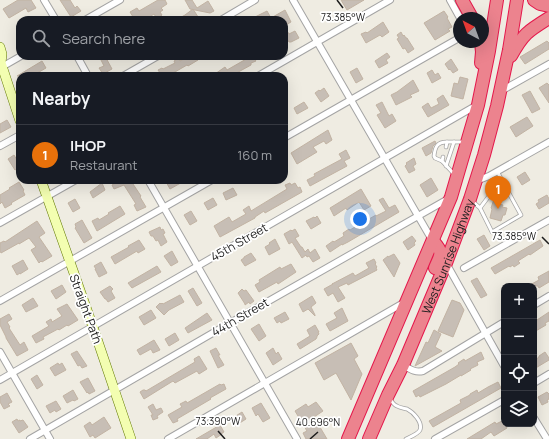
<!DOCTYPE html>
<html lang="en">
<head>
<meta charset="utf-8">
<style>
  body { margin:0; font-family:Manrope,sans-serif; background:#242831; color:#f1f3f6 }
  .controls { position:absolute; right:12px; bottom:12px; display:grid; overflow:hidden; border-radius:8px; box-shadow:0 4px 16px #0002 }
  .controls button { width:36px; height:36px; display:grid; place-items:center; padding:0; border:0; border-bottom:1px solid #363941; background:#171b24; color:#f1f3f6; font:20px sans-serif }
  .compass { position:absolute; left:453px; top:12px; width:36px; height:36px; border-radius:50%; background:#171b24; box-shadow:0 4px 16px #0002; rotate:319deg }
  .you { position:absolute; left:360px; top:219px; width:14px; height:14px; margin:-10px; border:3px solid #fff; border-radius:50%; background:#1a73e8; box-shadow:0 0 0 6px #1a73e833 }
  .badge { display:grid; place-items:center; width:26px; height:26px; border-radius:50%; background:#7c3aed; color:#fff; font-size:13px; font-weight:700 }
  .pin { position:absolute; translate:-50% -33px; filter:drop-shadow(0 1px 2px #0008) }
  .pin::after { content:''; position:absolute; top:21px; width:14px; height:12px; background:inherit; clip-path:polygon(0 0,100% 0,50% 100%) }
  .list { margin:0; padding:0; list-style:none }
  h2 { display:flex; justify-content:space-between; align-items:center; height:52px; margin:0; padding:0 16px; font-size:17px }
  h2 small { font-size:13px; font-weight:400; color:#9ea1a6 }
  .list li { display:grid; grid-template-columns:26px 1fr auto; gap:12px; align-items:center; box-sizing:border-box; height:60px; padding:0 16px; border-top:1px solid #363941 }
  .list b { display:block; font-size:15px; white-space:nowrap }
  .list p { margin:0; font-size:13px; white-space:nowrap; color:#9ea1a6 }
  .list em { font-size:13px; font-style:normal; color:#9ea1a6 }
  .icon { flex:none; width:22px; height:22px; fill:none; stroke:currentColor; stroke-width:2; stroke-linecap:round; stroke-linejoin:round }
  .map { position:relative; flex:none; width:549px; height:439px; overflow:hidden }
  .search { position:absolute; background:#171b24; box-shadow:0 4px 16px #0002; left:16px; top:16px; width:272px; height:44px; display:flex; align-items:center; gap:10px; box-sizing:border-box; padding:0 14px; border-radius:12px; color:#9ea1a6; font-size:15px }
  .panel { position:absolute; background:#171b24; box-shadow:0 4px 16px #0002; left:16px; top:72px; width:272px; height:112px; border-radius:12px }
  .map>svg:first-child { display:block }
</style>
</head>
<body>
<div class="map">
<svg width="549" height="439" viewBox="0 0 549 439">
  <rect width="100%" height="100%" fill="#efece2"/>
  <!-- building -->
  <g fill="#c7beb5" stroke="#c2b3a3">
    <polygon points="18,0 31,0 36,8 28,12 26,8 9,18 3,9"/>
    <polygon points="60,0 70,0 75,8 77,6 81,11 71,17"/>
    <polygon points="158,0 165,0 167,4 161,8 163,10 160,12 162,15 157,19 154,14 145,20 135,20 130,12 137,8 139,11"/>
    <polygon points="185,0 192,0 197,8 208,1 214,11 210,13 190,9"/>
    <polygon points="341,0 364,0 347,10"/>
    <polygon points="193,9 200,20 176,20 185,15"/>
    <polygon points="285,10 291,22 284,26 289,34 295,31 299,38 291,42 289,42 284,34 284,20 249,20 267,11 271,18"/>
    <polygon points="444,11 448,17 447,18 452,27 448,29 450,31 435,40 424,23"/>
    <polygon points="383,22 389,32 382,37 380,35 366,43 361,34 366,32 367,33"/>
    <polygon points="401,32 403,36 404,35 406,38 407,38 414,49 408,53 405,48 403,49 397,39 399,38 397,35"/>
    <polygon points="547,41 549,43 549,49 525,64 520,57"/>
    <polygon points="387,53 390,57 386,60 388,63 379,68 375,61"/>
    <polygon points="99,56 105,56 112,69 103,74 99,68 104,66"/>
    <polygon points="189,56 196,56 198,60 188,66 187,65 168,76 162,76 158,70 162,68 163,69 175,63 174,61 179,58 180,61"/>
    <polygon points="252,56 256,61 251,63 251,65 231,76 212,76 225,67 227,70 248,58"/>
    <polygon points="451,59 458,70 453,73 450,69 449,70 445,64"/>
    <polygon points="42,61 46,68 32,76 17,76"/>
    <polygon points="357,68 363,79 356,83 350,72"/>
    <polygon points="432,70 435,75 438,73 441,78 432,83 427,73"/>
    <polygon points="460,77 468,79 463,99 451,96 454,83 458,84"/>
    <polygon points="413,80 419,91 410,95 412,97 396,105 391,95 397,92"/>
    <polygon points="547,83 549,85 549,103 539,88"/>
    <polygon points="324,88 329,96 321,102 315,93 319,90 320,91"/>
    <polygon points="530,91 540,109 532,113 522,95"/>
    <polygon points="443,95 449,105 428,117 422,107 428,103 431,108 439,104 437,99"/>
    <polygon points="304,102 308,108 297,114 294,108"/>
    <polygon points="382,102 389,116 392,114 396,121 385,128 377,115 381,113 376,105"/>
    <polygon points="527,117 533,126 516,137 510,127"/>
    <polygon points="7,120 11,127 0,133 0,124"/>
    <polygon points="328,130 332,140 326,144 324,141 313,147 317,152 297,164 291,153"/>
    <polygon points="435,141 436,143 433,146 431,153 426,156 422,148"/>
    <polygon points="346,150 350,158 344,161 347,166 310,186 307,180 315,176 314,174 342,159 339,154"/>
    <polygon points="14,155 20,165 20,167 15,170 8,159"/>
    <polygon points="414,158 416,164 413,166 415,170 409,173 405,166 407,164 406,163"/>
    <polygon points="525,172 530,180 522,185 517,177"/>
    <polygon points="431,178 438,190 427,197 420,185"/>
    <polygon points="121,180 133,180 131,181 141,196 140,197 146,207 137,211 134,205 136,204 124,185 114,189 112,185"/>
    <polygon points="165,180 186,180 170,189"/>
    <polygon points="19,182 24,190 23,191 25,195 11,203 12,204 5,208 2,202 0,204 0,195 10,189 9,188"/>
    <polygon points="102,183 105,190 93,198 90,192"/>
    <polygon points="290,183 291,185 295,183 298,188 300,187 302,192 265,213 264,211 255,217 255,218 220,237 214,226 229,217 232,222 246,214 243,210 249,206 251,211 287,189 285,185"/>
    <polygon points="233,188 237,195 226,200 223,193"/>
    <polygon points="361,189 371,206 364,210 359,202 347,210 346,208 334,216 330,208"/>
    <polygon points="547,195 549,199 549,203 539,209 536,204 539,202 538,200"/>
    <polygon points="495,196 500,198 498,204 503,205 502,207 507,208 505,215 503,215 501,221 490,218 492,209 491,208"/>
    <polygon points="213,198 217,205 208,210 204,203"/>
    <polygon points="383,198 389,208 395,205 399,212 348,242 342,245 342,244 330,252 326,246 333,241 334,242 344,236 343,233 349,229 350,230 363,222 358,214 364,211 369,219 376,215 376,216 386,211 379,200"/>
    <polygon points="75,199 80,208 73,212 68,203"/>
    <polygon points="120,206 125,214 97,231 92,221 98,218 99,220 109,214 108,213"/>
    <polygon points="191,211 197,221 190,225 184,215"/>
    <polygon points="317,216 321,223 311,229 306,221 314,217 315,218"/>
    <polygon points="82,220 92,238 84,243 75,228 76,227 75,224"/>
    <polygon points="37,221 45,233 39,237 52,256 42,262 41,261 39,263 31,250 36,247 29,238 19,244 19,243 1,253 0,251 0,243 4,241 5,242"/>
    <polygon points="160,227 161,230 163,229 165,233 163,234 167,242 161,246 158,240 156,241 153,236 151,236 149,232"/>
    <polygon points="295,229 299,236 295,238 301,247 302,247 305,252 308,249 310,253 315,249 320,258 313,262 309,256 307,257 306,255 302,258 292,242 289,244 284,234 291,230 292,231"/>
    <polygon points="484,235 490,246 484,250 477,239"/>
    <polygon points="412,236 416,241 414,243 415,245 408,250 403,242"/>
    <polygon points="275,239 280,249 269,255 265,247 270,244 269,243"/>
    <polygon points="139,240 145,249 138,253 137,251 115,264 111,257 129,247 128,246"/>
    <polygon points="540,240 543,246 530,255 529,254 518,261 520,263 514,267 513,265 510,267 509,266 495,274 491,268"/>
    <polygon points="172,251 178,262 171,266 164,256"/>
    <polygon points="251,253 256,260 245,266 241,260 244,258 244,257"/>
    <polygon points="394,254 400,263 394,277 383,260 388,256 388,257"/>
    <polygon points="374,259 376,263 375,264 377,267 376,268 377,270 348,285 347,283 338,287 345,298 338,302 333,293 328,296 324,289 333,284 332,284 353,273 355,276 369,268 366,263"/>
    <polygon points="23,260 28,269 20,274 20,273 17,275 12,266"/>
    <polygon points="101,262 107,273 99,277 95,269 96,269 94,266"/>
    <polygon points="291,264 296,272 278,284 277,282 259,292 255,285 260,282 259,280 280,267 281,269"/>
    <polygon points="157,266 161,272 132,288 128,283"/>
    <polygon points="549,271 549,282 539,288 538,286 528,286 539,280 538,277"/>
    <polygon points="477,278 487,295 481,298 471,281"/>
    <polygon points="62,285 66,292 56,299 51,291"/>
    <polygon points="110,286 113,289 111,291 115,298 108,302 106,299 105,299 100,292"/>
    <polygon points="193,288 202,303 197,306 188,291"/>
    <polygon points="242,289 244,291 246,290 254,301 250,304 249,302 245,305 245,304 238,293"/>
    <polygon points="180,295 184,302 169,310 164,315 156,307 160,303 161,304 162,303 163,304"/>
    <polygon points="312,296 316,303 311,307 315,315 315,316 308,309 303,312 299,304"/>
    <polygon points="33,298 38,306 26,312 22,305"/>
    <polygon points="452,300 460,303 464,310 453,337 438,331"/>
    <polygon points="67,304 78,320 68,326 67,325 59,330 58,329 43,337 44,339 36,343 32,336 49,326 46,322 51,319 52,322 62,316 57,309"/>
    <polygon points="342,308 348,321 330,331 326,324 337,318 334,313"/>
    <polygon points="151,310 156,318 144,325 139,317"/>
    <polygon points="285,312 289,319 281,323 280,321 277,323 274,318"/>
    <polygon points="549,312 549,321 545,323 546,325 534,332 534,322"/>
    <polygon points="207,313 212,320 188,333 185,328"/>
    <polygon points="9,314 12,319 7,322 10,327 9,328 20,345 24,342 28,350 17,356 6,338 6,337 0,325 0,319"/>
    <polygon points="259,324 266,336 259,341 251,329"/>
    <polygon points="315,325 319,332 318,332 319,334 317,336 317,337 316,339 300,349 297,344 310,336 307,330"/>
    <polygon points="434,330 441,334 435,347 442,351 415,366 426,342 428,343"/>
    <polygon points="175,333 179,340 169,346 165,339"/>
    <polygon points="154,340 160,350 153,353 151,349 140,355 137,350"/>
    <polygon points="351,343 358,356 354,359 362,374 351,400 336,373 324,380 315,363"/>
    <polygon points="216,348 220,355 218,355 224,365 218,368 210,351"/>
    <polygon points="273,348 276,354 278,352 282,359 273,365 266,353"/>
    <polygon points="77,351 87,366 82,368 80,365 78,366 71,354"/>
    <polygon points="481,352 484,359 477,362 478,365 470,369 471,370 461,376 461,375 446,384 420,397 419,395 416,397 413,391 455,367 459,364 458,363 464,359 465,361"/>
    <polygon points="545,352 549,358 549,360 534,369 534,361 539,357 539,356"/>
    <polygon points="199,356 207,369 199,374 197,371 175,383 173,381 144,399 140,392 143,390 145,390 146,391 195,362 194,359"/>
    <polygon points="58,363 59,365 62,363 66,370 55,376 50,368"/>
    <polygon points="37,375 43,385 37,389 31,379"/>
    <polygon points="88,378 95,391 89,394 88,392 87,393 80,382"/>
    <polygon points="498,382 501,388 433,427 429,421 461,403 460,400 470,395 470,394 477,390 478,393 488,387"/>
    <polygon points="220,384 221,385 224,384 226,389 210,398 211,399 177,419 178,421 173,423 168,415 182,407 180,404 186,401 187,403"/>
    <polygon points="73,390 78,399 74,401 73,400 67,403 63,396"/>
    <polygon points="547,392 549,394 549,399 547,400 548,402 542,405 538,397"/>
    <polygon points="7,393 12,402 8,404 10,406 4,409 0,402 0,397"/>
    <polygon points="56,401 61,409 56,412 55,410 50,413 46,406"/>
    <polygon points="316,402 323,411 314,417 327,439 306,439 303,433 307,431 295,411 306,404 308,407"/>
    <polygon points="261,403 270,418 263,422 258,414 256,416 252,408"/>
    <polygon points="153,404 156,410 161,408 163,412 157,416 158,418 153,420 151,415 153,415 148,407"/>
    <polygon points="242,412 246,419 235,426 231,419"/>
    <polygon points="104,417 111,428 95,438 93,435 90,437 84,426 90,422 92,425"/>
    <polygon points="17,419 18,421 20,420 20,421 23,420 28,427 19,433 12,422"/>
    <polygon points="504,420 504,424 505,424 507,428 494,436 491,432 481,439 467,439 495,422 496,424"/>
    <polygon points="220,425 224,432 222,433 222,434 216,438 214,434 207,439 196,439"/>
  </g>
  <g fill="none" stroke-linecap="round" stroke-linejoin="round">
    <!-- lane casing -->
    <g stroke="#a4a4a4" stroke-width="4.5">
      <g id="lane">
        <polyline points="446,147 447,142 463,142"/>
        <polyline points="443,157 442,161 454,174"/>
        <path d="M442 161 435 158 434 156C435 147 437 142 447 142"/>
        <polyline points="446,166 454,142"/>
        <polyline points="497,171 505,186"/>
        <polyline points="472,201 480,208 492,232 521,215 505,186 492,192 480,208"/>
        <path d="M390 399C392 402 394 405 397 406 400 408 404 408 407 409 413 412 423 422 420 430 418 434 410 437 406 439"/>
      </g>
    </g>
    <!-- street casing -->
    <g stroke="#a4a4a4" stroke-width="8">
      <g id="street">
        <polyline points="44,0 56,20"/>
        <polyline points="293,0 432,240"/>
        <polyline points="450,0 460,18"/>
        <polyline points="85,20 120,0"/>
        <polyline points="221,20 255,0"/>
        <polyline points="77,56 88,76"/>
        <polyline points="0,68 21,56"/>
        <polyline points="123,76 158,56"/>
        <polyline points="258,76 390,0"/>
        <polyline points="501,91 549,64"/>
        <polyline points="284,138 459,38"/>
        <polyline points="0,146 20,135"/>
        <polyline points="148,180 297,439"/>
        <polyline points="476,181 489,176 549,142"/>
        <polyline points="0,223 76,180"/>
        <polyline points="446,263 504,366"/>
        <polyline points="464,268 549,220"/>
        <polyline points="0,301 212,180"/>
        <polyline points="534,305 549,296"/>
        <polyline points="0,352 50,439"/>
        <path d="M403 365C410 369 415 373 423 371L504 322"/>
        <polyline points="0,380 477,105"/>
        <polyline points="534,383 549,374"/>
        <polyline points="534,418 547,439"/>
        <polyline points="30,439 230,323 448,199"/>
        <polyline points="168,439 405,302"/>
        <polyline points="435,439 504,400"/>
      </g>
    </g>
    <!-- secondary casing -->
    <g stroke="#607800" stroke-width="10">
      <g id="secondary">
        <polyline points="0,47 2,54 1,63 20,121"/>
        <polyline points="41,180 93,327 131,439"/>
      </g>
    </g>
    <!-- highway casing -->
    <g stroke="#e5174b" stroke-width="14">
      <g id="highway">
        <polyline points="462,0 472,18"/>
        <polyline points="534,0 540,4 549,6"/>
        <path d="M511 56C523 34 528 31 549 18"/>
        <polyline points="481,63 482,52 481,42"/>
        <path d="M433 241C444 253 441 254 435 268"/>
        <polyline points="348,439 451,197 478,105 489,51 497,0"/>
        <path id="s1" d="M369 439 388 395 403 365 419 327 446 263 470 199 484 155 497 106 509 50 517 0"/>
      </g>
    </g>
    <!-- lane -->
    <use href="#lane" stroke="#fff" stroke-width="3"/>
    <!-- street -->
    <use href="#street" stroke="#fff" stroke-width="6"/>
    <!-- secondary -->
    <use href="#secondary" stroke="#f3feb1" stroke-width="9"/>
    <!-- highway -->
    <use href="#highway" stroke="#ec838e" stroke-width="12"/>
  </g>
  <!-- ticks -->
  <path fill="none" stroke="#1d1d1d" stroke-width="1.5" d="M337 0 343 8M542 237 549 244M218 431 225 439M310 439 318 432"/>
  <g text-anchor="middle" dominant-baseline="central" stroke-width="3.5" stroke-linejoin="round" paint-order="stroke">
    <!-- street labels -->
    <g font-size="12" fill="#1d1d1d" stroke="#fff">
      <text transform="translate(239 242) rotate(-30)">45th Street</text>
      <text stroke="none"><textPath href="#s1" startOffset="199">West Sunrise Highway</textPath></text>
      <text transform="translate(86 309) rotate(70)">Straight Path</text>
      <text transform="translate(240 317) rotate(-30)">44th Street</text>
    </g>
  </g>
  <g font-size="10" text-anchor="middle" fill="#1d1d1d" stroke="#fff" stroke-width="3.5" stroke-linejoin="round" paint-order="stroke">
    <text x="343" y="21">73.385°W</text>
    <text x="514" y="240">73.385°W</text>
    <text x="218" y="425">73.390°W</text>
    <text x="318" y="426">40.696°N</text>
  </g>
</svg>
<div class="controls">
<button>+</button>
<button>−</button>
<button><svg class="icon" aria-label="locate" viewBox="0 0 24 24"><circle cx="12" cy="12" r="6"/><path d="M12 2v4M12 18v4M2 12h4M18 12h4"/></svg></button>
<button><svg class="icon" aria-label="layers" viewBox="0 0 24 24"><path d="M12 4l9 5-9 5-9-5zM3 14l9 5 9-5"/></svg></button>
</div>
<svg class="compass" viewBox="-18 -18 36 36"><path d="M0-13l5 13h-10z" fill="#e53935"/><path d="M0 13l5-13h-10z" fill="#9ea1a6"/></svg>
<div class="you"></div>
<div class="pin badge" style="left:498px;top:209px;background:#e8710a">1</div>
<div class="search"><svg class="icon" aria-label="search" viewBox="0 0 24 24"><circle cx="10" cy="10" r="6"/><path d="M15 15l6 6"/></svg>Search here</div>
<section class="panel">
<h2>Nearby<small></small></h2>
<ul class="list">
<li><span class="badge" style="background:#e8710a">1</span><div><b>IHOP</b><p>Restaurant</p></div><em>160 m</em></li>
</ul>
</section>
</div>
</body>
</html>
